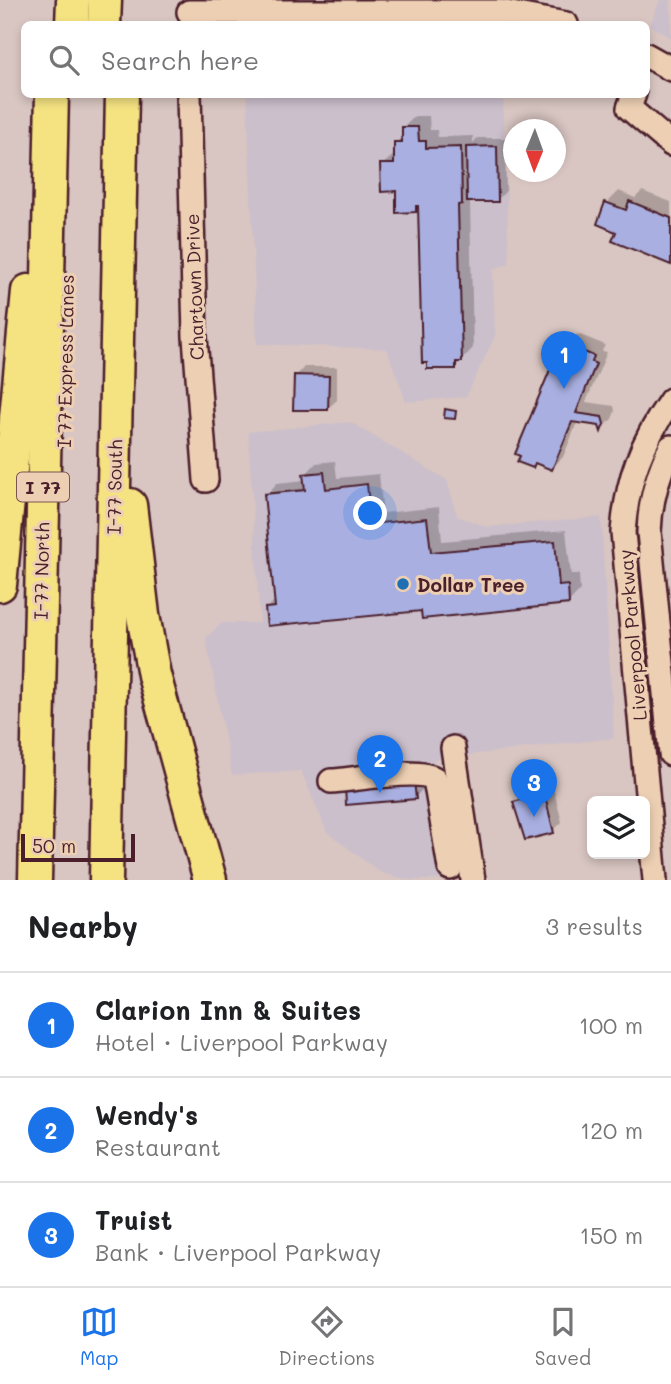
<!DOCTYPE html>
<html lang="en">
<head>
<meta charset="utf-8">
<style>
  body { margin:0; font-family:Mali,sans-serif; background:#f6f6f6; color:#202124 }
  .controls { position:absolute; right:21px; bottom:21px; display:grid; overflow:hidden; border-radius:10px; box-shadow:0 4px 10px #0003 }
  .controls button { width:63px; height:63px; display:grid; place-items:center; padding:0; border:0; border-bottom:2px solid #e0e0e0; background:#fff; color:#202124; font:35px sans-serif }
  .compass { position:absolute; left:503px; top:119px; width:63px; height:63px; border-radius:50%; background:#fff; box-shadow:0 4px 10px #0003; rotate:181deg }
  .scale { position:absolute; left:21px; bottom:18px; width:114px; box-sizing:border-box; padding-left:7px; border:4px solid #4a1f2b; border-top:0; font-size:19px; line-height:24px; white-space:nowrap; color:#4a1f2b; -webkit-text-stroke:5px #edd0b4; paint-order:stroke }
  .you { position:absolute; left:371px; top:514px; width:24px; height:24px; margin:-18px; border:5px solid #fff; border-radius:50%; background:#1a73e8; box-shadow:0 0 0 10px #1a73e833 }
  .badge { display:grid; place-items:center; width:46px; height:46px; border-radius:50%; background:#1a73e8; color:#fff; font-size:23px; font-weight:700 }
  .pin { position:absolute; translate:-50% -58px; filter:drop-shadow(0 2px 4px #0008) }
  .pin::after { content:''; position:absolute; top:37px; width:24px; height:21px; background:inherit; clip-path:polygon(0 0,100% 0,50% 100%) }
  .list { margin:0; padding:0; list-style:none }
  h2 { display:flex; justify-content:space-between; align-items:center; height:91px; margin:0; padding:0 28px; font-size:30px }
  h2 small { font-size:23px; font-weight:400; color:#757577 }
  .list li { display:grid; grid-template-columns:46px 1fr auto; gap:21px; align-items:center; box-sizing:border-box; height:105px; padding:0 28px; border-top:2px solid #e0e0e0 }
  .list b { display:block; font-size:26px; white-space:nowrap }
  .list p { margin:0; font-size:23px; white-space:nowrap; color:#757577 }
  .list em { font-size:23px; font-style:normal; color:#757577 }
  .icon { flex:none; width:38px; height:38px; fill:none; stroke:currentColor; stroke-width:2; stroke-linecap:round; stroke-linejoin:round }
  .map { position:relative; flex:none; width:671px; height:880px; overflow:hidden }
  .search { position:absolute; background:#fff; box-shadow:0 4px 10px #0003; left:21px; right:21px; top:21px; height:77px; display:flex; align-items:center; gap:18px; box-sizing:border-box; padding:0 24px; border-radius:10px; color:#757577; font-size:26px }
  .sheet { height:406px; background:#fff }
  nav { display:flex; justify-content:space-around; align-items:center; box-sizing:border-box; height:98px; border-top:2px solid #e0e0e0; background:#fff; font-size:19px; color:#757577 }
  nav a { display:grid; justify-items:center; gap:4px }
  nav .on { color:#1a73e8 }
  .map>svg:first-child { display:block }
</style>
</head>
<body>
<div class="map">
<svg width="671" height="880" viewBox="0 0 671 880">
  <rect width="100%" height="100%" fill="#d9c6c2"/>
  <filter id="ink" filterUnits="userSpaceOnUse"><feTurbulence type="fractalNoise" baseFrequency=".0143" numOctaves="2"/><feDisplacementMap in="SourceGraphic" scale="14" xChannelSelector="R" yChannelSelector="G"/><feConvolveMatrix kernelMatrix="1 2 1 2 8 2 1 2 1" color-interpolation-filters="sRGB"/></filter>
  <g filter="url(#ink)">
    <!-- built -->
    <g fill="#cbbfcb">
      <polygon points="660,0 671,0 671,38 650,25"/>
      <polygon points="247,95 503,95 509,264 493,269 495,336 466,397 406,402 387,349 257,344"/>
      <polygon points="350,422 447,480 457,516 487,527 601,517 614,738 434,759 455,880 410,880 381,873 327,832 301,771 232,775 206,638 222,623 260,623 248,432"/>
    </g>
    <!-- shadow -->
    <g fill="#0003">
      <polygon points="415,116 429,116 430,130 437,130 438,137 473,136 473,143 477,138 505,138 506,191 497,200 470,200 473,348 455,367 429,361 420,206 415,211 397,190 382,165 396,153 396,143 404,135 403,128"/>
      <polygon points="619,191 635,198 642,191 671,202 671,263 618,231 607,203"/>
      <polygon points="578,334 605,345 602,351 607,352 586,402 614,406 615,411 612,419 601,429 600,424 578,421 563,457 552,468 537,462 533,466 560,349"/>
      <polygon points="304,367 337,367 337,400 328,408 296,376"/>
      <polygon points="335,461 337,478 379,474 383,513 439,507 442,541 566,530 571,575 579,574 580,590 569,602 422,609 267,608 276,599 266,495 277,483 305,480 305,475 316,463"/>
      <polygon points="549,772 562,822 553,831 515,803 524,794 529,793 526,784 535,776"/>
      <polygon points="423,773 424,788 415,797 348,803"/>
    </g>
    <!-- building -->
    <g fill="#a9b0e1" stroke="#4a1f2b" stroke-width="2">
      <polygon points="402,127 418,127 419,141 426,141 426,148 461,147 462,204 458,205 462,362 456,362 456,369 427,369 427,363 422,363 418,206 416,206 416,212 396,213 396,191 381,192 380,164 394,164 394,142 402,142"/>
      <polygon points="497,146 498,202 467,202 466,147"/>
      <polygon points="629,201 671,218 671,265 612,241 616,232 597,224 605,202 626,210"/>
      <polygon points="565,344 594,356 592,362 596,364 576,413 602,417 604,424 601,432 599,426 572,422 552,470 535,463 533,468 517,462 520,456 515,454 559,348 563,350"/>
      <polygon points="294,375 329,376 328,410 293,410"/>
      <polygon points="445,409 456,411 455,419 444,418"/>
      <polygon points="324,472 326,489 367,484 371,524 427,518 431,552 555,541 559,586 568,585 569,604 422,619 421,611 267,626 265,608 275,607 264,494 305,490 303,474"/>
      <polygon points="541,780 554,833 525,840 513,802 528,798 525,784"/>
      <polygon points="414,781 416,799 346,805 345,787"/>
    </g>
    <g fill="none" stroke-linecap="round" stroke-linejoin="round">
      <!-- minor casing -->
      <g stroke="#4a1f2b" stroke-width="28">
        <g id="minor">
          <polyline points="189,12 501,12 566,24"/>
          <polyline points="646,55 671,69"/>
          <polyline points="189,94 195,337 206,480"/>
          <polyline points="634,94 629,108 671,144"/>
          <path d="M671 447C657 475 650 501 649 532L671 754"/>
          <polyline points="453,748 473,880"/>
          <path d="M331 781C352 780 420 767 435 779L450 868"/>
          <path d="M655 880 623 532C627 480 641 443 671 400"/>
        </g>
      </g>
      <!-- highway casing -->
      <g stroke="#4a1f2b" stroke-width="37">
        <g id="highway">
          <polyline points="72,24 73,0"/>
          <polyline points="104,24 105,0"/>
          <polyline points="130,505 143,615 154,675 210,880"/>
          <polyline points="0,585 28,291"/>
          <polyline points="35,880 52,94"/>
          <polyline points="106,880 122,94"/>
        </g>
      </g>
      <!-- minor -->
      <use href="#minor" stroke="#edd0b4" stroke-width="23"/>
      <!-- highway -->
      <use href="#highway" stroke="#f5e382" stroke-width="32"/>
    </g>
  </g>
  <!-- markers -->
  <circle fill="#1f6fb2" stroke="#edd0b4" stroke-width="2.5" cx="403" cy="584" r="7"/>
  <g text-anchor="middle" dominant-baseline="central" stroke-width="6" stroke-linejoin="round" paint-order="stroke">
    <!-- shield labels -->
    <rect fill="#edd0b4" stroke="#7b5454" stroke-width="2" x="17" y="472.5" width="52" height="29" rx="5"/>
    <g font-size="18" font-weight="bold" fill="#4a1f2b">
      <text x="43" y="487">I 77</text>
    </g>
    <!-- street labels -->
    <g font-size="19" fill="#4a1f2b" stroke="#edd0b4">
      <text transform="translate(194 287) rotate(-92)">Chartown Drive</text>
      <text transform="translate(65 361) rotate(-89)">I 77 Express Lanes</text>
      <text transform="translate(114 487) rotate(-89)">I-77 South</text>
      <text transform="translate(41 571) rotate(-89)">I-77 North</text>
      <text transform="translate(632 635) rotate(-95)">Liverpool Parkway</text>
    </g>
    <!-- poi labels -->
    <g font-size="19" font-weight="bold" fill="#4a1f2b" stroke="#edd0b4" text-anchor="start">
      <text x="417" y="584">Dollar Tree</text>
    </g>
  </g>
</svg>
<div class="controls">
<button><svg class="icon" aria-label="layers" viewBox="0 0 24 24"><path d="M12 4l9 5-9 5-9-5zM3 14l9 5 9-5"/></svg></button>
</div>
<svg class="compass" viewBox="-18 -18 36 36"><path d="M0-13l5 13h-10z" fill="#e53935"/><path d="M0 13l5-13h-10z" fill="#757577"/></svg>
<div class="scale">50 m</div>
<div class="you"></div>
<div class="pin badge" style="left:564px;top:389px">1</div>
<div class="pin badge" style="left:380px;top:793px">2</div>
<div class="pin badge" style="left:534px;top:817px">3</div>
<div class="search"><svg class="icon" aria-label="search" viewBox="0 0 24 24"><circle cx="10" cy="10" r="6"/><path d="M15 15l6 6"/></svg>Search here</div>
</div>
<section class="sheet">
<h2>Nearby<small>3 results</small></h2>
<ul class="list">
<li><span class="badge">1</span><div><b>Clarion Inn &amp; Suites</b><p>Hotel · Liverpool Parkway</p></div><em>100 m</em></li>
<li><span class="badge">2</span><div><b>Wendy's</b><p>Restaurant</p></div><em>120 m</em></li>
<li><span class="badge">3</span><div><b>Truist</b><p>Bank · Liverpool Parkway</p></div><em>150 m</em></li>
</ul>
</section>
<nav>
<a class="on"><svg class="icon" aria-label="map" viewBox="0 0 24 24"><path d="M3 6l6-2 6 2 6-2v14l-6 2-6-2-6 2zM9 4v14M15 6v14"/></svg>Map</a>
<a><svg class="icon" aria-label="directions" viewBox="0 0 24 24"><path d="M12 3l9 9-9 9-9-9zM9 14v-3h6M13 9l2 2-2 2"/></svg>Directions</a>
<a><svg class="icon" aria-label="saved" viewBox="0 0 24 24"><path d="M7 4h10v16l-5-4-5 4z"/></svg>Saved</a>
</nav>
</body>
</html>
